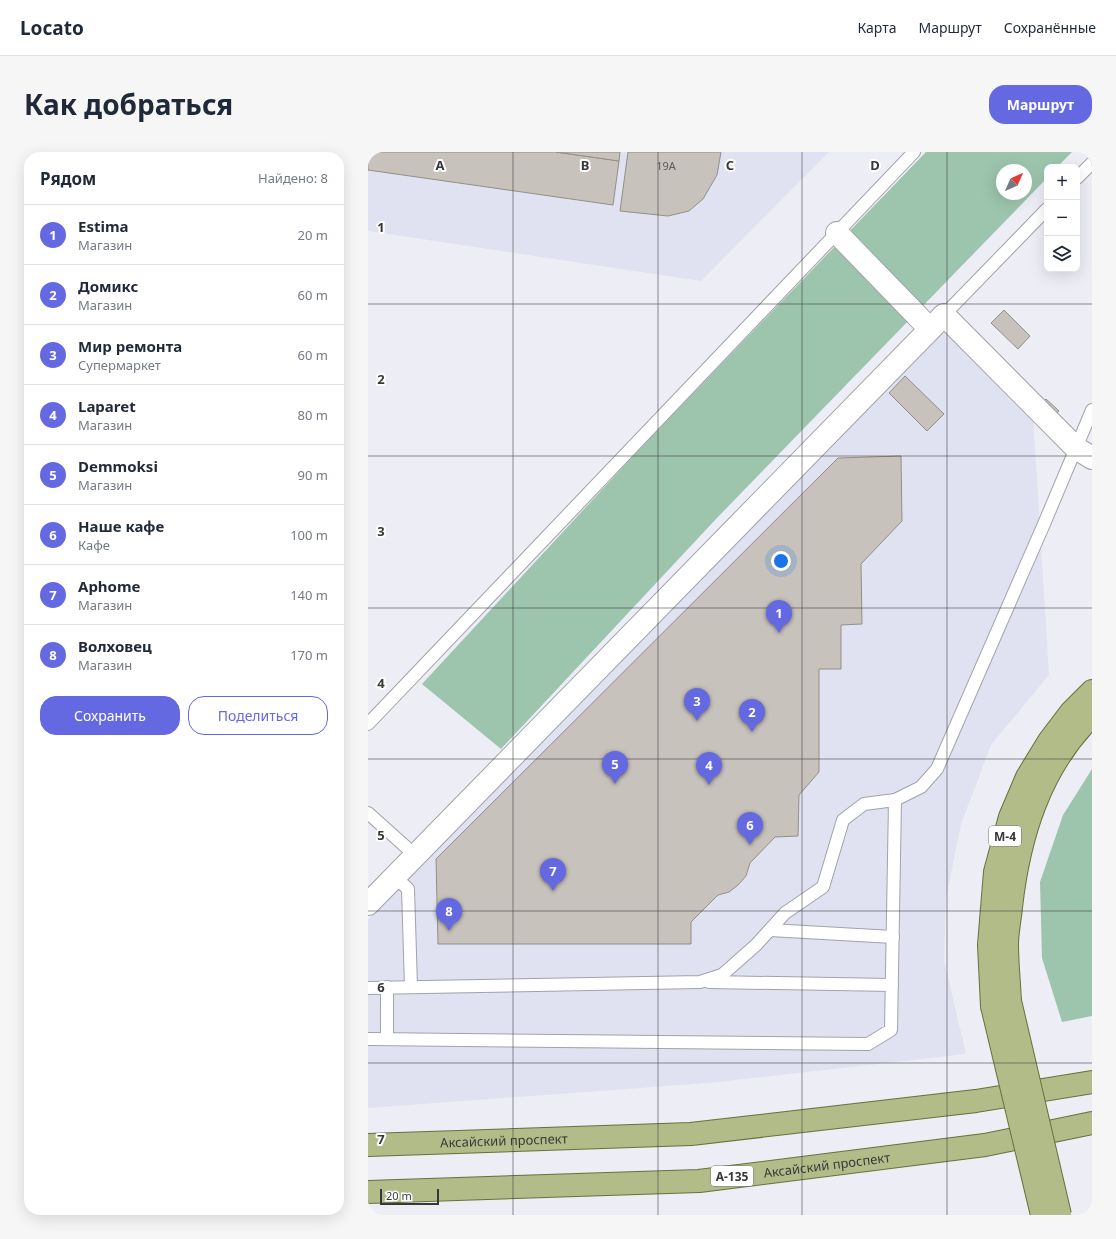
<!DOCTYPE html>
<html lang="ru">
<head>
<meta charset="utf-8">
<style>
  body { margin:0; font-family:"Noto Sans",sans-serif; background:#f6f6f7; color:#1f2937 }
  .controls { position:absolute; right:12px; top:12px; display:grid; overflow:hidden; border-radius:8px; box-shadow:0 4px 16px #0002 }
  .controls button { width:36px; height:36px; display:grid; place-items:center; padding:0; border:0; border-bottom:1px solid #e0e1e3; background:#fff; color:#1f2937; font:20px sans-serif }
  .compass { position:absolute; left:628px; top:12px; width:36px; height:36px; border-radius:50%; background:#fff; box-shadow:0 4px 16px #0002; rotate:45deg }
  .scale { position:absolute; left:12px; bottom:10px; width:59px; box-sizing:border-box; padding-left:4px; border:2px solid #38383b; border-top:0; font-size:11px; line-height:14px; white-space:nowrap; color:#38383b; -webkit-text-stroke:3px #fff; paint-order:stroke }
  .you { position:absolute; left:413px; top:409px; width:14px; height:14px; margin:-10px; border:3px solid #fff; border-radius:50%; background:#1a73e8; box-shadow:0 0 0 6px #1a73e833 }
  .badge { display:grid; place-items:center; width:26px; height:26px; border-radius:50%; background:#6469e2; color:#fff; font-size:13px; font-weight:700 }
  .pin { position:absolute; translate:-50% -33px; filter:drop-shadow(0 1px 2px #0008) }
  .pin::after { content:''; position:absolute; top:21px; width:14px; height:12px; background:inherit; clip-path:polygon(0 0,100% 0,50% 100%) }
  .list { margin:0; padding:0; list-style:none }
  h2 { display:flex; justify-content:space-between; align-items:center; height:52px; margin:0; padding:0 16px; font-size:17px }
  h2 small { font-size:13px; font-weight:400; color:#747a83 }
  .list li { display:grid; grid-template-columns:26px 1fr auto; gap:12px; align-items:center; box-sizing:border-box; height:60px; padding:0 16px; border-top:1px solid #e0e1e3 }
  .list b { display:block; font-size:15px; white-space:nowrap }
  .list p { margin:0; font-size:13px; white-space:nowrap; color:#747a83 }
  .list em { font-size:13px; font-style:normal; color:#747a83 }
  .actions { display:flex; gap:8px; padding:12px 16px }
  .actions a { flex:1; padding:9px 0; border:1px solid #6469e2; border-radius:16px; text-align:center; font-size:14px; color:#6469e2 }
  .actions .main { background:#6469e2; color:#fff }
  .icon { flex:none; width:22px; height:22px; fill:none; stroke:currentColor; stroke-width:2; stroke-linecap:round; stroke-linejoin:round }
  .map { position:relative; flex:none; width:724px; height:1063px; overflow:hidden; border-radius:16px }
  header { display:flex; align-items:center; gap:24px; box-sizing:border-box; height:56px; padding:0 20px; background:#fff; border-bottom:1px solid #e0e1e3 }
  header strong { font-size:19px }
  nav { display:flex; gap:22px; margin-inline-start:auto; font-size:14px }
  .intro { display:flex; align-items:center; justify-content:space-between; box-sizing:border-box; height:96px; padding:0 24px }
  h1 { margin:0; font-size:28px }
  .button { padding:10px 18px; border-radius:16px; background:#6469e2; color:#fff; font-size:14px; font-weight:700 }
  main { display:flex; gap:24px; padding:0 24px }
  aside { flex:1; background:#fff; border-radius:16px; box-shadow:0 4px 16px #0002 }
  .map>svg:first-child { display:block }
</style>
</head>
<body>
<header>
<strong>Locato</strong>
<nav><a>Карта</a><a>Маршрут</a><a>Сохранённые</a></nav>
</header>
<div class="intro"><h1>Как добраться</h1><a class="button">Маршрут</a></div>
<main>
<aside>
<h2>Рядом<small>Найдено: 8</small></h2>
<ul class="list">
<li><span class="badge">1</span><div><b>Estima</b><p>Магазин</p></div><em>20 m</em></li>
<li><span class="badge">2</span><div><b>Домикс</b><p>Магазин</p></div><em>60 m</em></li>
<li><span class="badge">3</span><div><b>Мир ремонта</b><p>Супермаркет</p></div><em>60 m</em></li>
<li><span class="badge">4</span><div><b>Laparet</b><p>Магазин</p></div><em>80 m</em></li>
<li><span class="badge">5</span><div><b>Demmoksi</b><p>Магазин</p></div><em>90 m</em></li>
<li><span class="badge">6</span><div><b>Наше кафе</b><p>Кафе</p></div><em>100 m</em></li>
<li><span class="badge">7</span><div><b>Aphome</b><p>Магазин</p></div><em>140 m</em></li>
<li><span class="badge">8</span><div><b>Волховец</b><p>Магазин</p></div><em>170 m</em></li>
</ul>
<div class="actions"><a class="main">Сохранить</a><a>Поделиться</a></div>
</aside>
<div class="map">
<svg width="724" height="1063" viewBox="0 0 724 1063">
  <rect width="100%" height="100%" fill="#ecedf5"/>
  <!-- built -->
  <g fill="#e1e2f1">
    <polygon points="0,0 461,0 333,129 0,79"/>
    <polygon points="577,174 665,264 681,523 623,593 593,672 578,746 576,808 598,902 340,931 0,956 0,767"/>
  </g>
  <!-- forest -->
  <g fill="#9dc5ad" fill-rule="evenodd">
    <path d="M558 0H704L689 15H679V26L348 367 133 597 54 532 281 287ZM634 18H658V42H634Z"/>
    <polygon points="724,617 724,864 694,870 674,806 672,730 695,663"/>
  </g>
  <!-- building -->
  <g fill="#c8c2bc" stroke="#948e88">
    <polygon points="0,0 188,0 251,9 245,53 0,18"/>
    <polygon points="188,0 252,0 251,9"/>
    <polygon points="260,0 353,0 349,23 335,47 321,59 300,64 252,59"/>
    <polygon points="636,158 662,184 650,197 623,171"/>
    <polygon points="537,224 576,262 559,279 521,241"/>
    <polygon points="678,247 691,259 684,265 672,253"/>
    <polygon points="533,304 534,369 493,412 494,472 473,473 473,517 451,517 451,620 431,643 430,684 407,685 382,711 378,724 370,733 361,740 350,743 323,770 323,792 70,792 68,707 470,306"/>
  </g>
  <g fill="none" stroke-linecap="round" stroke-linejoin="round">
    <!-- service casing -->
    <g stroke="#a1a2aa" stroke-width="14">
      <g id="service">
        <polyline points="709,26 724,11"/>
        <polyline points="576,163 679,57"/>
        <polyline points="0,572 546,0"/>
        <polyline points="527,648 553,635 569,617 676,372 724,258"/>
        <polyline points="0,661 48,704"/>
        <polyline points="27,725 40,737 43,835"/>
        <polyline points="402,778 525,785"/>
        <polyline points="341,830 524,833"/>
        <polyline points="0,836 332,830 354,823 388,793 417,761 455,735 475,668 496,652 527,648 523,878 500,892 0,887"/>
        <polyline points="19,887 19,835"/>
      </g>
    </g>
    <!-- minor casing -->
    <g stroke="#a1a2aa" stroke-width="24">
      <g id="minor">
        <polyline points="469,81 562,177"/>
        <polyline points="0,752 576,163 708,296 724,306"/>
      </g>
    </g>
    <!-- primary casing -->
    <g stroke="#66713a" stroke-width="24">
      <g id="primary">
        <path d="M642 849C641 830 639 811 639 792 639 780 642 767 643 755 651 684 672 615 724 564"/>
        <polyline points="624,854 621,793 627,720 642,665 659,625 681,589 703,560 724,539"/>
        <path id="s1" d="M0 993 323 982 608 949 724 930"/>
        <path id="s2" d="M0 1040 331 1029 617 993 724 971"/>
      </g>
    </g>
    <!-- service -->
    <use href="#service" stroke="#fff" stroke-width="12"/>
    <!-- minor -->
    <use href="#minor" stroke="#fff" stroke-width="22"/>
    <!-- primary -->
    <use href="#primary" stroke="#b2bc88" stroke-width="22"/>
    <!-- primary-bridge casing -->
    <g stroke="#66713a" stroke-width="24" stroke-linecap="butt">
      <g id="primary-bridge">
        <polyline points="642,849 692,1063"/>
        <polyline points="624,854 674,1063"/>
      </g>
    </g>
    <!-- primary-bridge -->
    <use href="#primary-bridge" stroke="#b2bc88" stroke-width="22"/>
  </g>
  <!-- grid -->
  <path fill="none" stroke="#38383b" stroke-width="1" stroke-opacity="0.55" d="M145 0V1063M290 0V1063M434 0V1063M579 0V1063M0 152H724M0 304H724M0 456H724M0 607H724M0 759H724M0 911H724"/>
  <g text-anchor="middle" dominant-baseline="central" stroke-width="4" stroke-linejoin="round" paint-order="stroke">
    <!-- number labels -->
    <g font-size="11" fill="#5c5a5b">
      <text x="298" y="13">19А</text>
    </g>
    <!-- shield labels -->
    <g fill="#fff" stroke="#747476" stroke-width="1">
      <rect x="621" y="674" width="32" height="20" rx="3"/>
      <rect x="343" y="1014" width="42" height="20" rx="3"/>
    </g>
    <g font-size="12" font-weight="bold" fill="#38383b">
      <text x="637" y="684">М-4</text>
      <text x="364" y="1024">А-135</text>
    </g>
    <!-- street labels -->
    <g font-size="13" fill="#38383b" stroke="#fff">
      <text stroke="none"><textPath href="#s1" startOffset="136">Аксайский проспект</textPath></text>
      <text stroke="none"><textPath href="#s2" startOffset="460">Аксайский проспект</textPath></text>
    </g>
  </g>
  <g font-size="13" text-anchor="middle" font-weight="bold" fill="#38383b" stroke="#fff" stroke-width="4" stroke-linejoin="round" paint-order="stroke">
    <text x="72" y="18">A</text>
    <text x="217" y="18">B</text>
    <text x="362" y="18">C</text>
    <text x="507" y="18">D</text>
    <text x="13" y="80">1</text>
    <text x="13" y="232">2</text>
    <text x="13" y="384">3</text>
    <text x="13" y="536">4</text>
    <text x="13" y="688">5</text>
    <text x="13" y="840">6</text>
    <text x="13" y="992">7</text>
  </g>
</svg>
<div class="controls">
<button>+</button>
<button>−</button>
<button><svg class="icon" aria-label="layers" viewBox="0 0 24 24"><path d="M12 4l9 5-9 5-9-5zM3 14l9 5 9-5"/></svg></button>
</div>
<svg class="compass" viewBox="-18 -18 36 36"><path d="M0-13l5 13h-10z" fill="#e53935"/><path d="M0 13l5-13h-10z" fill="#747a83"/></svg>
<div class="scale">20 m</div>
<div class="you"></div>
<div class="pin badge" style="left:411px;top:481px">1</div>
<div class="pin badge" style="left:384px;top:580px">2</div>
<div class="pin badge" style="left:329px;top:569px">3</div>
<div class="pin badge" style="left:341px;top:633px">4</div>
<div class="pin badge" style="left:247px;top:632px">5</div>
<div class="pin badge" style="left:382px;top:693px">6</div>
<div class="pin badge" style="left:185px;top:739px">7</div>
<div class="pin badge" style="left:81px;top:779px">8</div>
</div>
</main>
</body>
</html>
